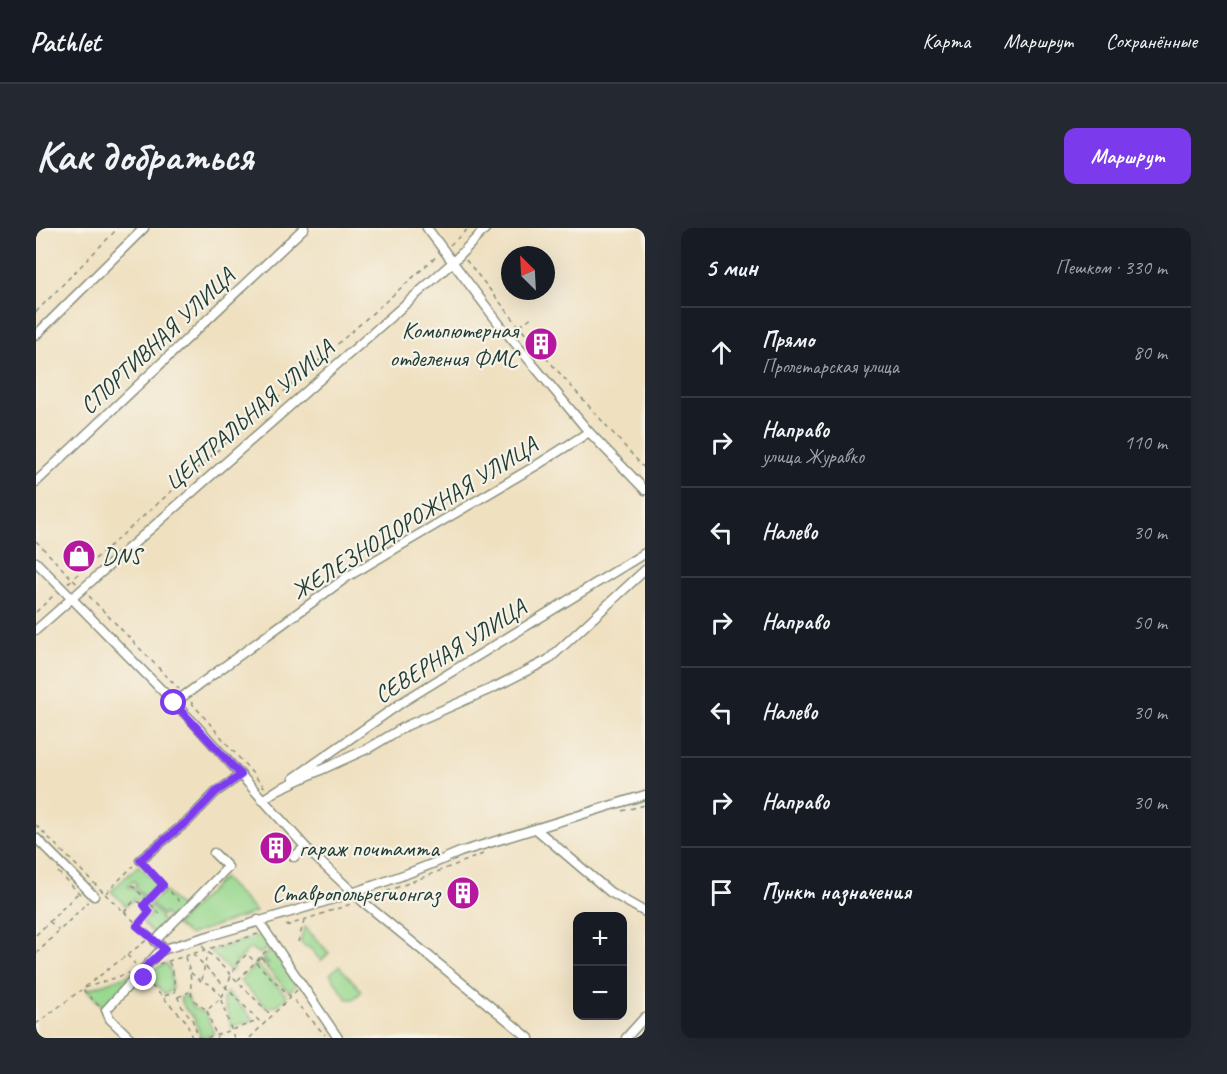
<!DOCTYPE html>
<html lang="ru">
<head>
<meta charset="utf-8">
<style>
  body { margin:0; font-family:Caveat,sans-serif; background:#242831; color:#f1f3f6 }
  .controls { position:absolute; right:18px; bottom:18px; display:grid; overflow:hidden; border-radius:12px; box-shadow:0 6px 24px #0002 }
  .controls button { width:54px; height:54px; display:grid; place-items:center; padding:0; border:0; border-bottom:2px solid #363941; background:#171b24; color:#f1f3f6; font:30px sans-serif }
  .compass { position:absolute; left:465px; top:18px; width:54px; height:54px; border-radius:50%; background:#171b24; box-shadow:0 6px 24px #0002; rotate:336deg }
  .stop { position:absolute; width:18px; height:18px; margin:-14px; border:4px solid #7c3aed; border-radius:50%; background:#fff }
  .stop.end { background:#7c3aed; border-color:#fff; box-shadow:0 2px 6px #0008 }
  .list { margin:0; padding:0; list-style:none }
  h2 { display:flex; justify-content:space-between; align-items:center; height:78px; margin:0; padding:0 24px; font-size:26px }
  h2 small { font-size:20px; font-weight:400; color:#9ea1a6 }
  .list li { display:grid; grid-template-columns:39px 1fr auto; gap:18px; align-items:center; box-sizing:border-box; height:90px; padding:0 24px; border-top:2px solid #363941 }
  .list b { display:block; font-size:22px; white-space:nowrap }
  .list p { margin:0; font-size:20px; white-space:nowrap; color:#9ea1a6 }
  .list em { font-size:20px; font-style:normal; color:#9ea1a6 }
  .icon { flex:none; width:33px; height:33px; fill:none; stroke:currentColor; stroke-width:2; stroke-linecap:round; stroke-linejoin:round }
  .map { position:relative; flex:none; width:609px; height:810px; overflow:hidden; border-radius:12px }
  header { display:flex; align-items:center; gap:36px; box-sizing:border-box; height:84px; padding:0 30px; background:#171b24; border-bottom:2px solid #363941 }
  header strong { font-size:28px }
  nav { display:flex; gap:33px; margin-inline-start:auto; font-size:21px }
  .intro { display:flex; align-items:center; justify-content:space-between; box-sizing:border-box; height:144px; padding:0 36px }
  h1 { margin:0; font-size:42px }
  .button { padding:15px 27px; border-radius:12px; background:#7c3aed; color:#fff; font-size:21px; font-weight:700 }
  main { display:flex; gap:36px; padding:0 36px }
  aside { flex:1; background:#171b24; border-radius:12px; box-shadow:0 6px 24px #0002 }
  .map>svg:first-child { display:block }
</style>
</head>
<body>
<header>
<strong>Pathlet</strong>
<nav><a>Карта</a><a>Маршрут</a><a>Сохранённые</a></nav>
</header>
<div class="intro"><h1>Как добраться</h1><a class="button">Маршрут</a></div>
<main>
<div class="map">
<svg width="609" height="810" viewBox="0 0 609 810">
  <rect width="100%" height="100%" fill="#f7f3e8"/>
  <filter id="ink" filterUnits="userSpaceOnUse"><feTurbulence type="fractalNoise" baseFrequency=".0167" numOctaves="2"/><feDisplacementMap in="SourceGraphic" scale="12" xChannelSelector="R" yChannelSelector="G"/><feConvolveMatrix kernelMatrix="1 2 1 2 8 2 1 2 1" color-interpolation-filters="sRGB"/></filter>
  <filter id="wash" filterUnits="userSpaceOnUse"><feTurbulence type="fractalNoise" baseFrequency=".008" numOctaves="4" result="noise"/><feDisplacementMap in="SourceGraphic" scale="24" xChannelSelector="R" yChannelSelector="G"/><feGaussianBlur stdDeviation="1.35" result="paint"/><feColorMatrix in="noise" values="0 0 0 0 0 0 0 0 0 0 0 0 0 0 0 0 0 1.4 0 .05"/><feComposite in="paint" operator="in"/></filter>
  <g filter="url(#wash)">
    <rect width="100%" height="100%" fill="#efe0c0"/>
    <!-- green -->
    <g fill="#98d88e" stroke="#5c8a61" stroke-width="1.5">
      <polygon points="103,637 122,657 110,670 99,658 101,656 97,653 92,658 95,661 97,660 109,671 107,673 98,671 90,678 75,663"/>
      <polygon points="187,650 220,684 153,707 140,697"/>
      <polygon points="128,663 146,681 120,708 107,695 115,687 112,678 114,677 125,688 124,690 127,694 132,689 128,685 127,687 115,675"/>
      <polygon points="269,699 293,725 285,733 274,720 267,717 264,713"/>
      <polygon points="228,706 235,715 224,726 214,720 199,736 195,744 174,723"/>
      <polygon points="236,720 260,757 253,764 224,733 226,731 231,737 233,736 227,729"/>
      <polygon points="131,736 135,744 136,762 129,766 111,748 109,744"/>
      <polygon points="220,736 251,768 241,778 230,779 204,753"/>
      <polygon points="303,738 326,763 318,771 311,771 294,746"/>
      <polygon points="101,744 67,779 51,762"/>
      <polygon points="191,764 218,792 196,799 187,772"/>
      <polygon points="150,767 157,780 170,786 178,805 165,810 158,790 150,782 144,770"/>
    </g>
  </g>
  <g filter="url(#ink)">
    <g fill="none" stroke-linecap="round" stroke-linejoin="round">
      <!-- minor casing -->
      <g stroke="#878e7a" stroke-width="11">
        <g id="minor">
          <polyline points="391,0 464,97 553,204 609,262"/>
          <polyline points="0,107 108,0"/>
          <polyline points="0,254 268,0"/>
          <polyline points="0,334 157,494 274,624 326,673 493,810"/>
          <polyline points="0,402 417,34 450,0"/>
          <polyline points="138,475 311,349 501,237 553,204"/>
          <polyline points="258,550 368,473 609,325"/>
          <polyline points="226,572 243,561 333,520 370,498 459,459 512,432 609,342"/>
          <polyline points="500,601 574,664 609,684"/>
          <polyline points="0,610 58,668"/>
          <polyline points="258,629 269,619"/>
          <polyline points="104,632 153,592 180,564 205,547"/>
          <polyline points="222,692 302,810"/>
          <polyline points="129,721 119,713 192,639 178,625"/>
          <path d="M94 810 74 791 70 782 123 724 129 721C227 691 330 666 424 624L609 567"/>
          <polyline points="590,810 609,789"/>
        </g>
      </g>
      <!-- path -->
      <g stroke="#878e7a" stroke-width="1.5" stroke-dasharray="4.5 4.5" stroke-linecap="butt">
        <polyline points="414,17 433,0"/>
        <polyline points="430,32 495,113 609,241"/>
        <polyline points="0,84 82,0"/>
        <polyline points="484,98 497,88"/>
        <polyline points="495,112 508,99"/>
        <polyline points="0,313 41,356"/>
        <polyline points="32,355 401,28"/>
        <polyline points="53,368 143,461"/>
        <polyline points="0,384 19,366"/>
        <polyline points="155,474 230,561"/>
        <polyline points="586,583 609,577"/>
        <polyline points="0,597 69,666 97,638"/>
        <polyline points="109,638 145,675"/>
        <polyline points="22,644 46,668"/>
        <polyline points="96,657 127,689"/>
        <polyline points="69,666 114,708"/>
        <polyline points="334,670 447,626"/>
        <polyline points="88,684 97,674 101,673 108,677 127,658"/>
        <polyline points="14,694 23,702"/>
        <polyline points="101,697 113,684 109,678"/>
        <polyline points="250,698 318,675"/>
        <polyline points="0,707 42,665"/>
        <polyline points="262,714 268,693"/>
        <polyline points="166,718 236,788"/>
        <polyline points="0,726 52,674"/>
        <polyline points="157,726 227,797"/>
        <polyline points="91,727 99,736"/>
        <path d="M149 729C150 734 153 739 154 744 157 764 149 769 171 782L186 769 175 756 166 754 154 744"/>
        <polyline points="225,729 232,736"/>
        <polyline points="133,734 137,744 139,763 146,779 156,791 163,810"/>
        <polyline points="123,736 222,706"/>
        <polyline points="109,751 150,793 156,810"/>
        <polyline points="166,752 171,725"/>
        <polyline points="202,752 232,721"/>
        <polyline points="49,759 112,711"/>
        <polyline points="129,768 138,764"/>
        <polyline points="142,769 153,764"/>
        <polyline points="186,769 200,736 211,726 255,769 289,807"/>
        <polyline points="185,772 198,810"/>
        <polyline points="63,778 46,761 93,745"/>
        <polyline points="171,783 181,810"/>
        <polyline points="0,796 45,762"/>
        <polyline points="171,810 222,793"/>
        <polyline points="214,810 261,762"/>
      </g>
      <!-- minor -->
      <use href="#minor" stroke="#fff" stroke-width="8"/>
    </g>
  </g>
  <g fill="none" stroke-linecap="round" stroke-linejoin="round" filter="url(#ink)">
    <!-- route -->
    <polyline stroke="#7c3aed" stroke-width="8" points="108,750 105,743 129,721 101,698 113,684 108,677 127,657 104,632 153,592 180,564 205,547 138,475"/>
  </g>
  <!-- icons -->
  <defs>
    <g id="building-disc" transform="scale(1.725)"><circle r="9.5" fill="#b5179e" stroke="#f7f3e8"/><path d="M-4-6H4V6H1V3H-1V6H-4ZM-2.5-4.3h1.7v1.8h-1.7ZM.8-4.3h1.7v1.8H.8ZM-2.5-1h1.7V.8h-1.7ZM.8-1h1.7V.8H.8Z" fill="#fff"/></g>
    <g id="shop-disc" transform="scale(1.725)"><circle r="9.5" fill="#b5179e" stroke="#f7f3e8"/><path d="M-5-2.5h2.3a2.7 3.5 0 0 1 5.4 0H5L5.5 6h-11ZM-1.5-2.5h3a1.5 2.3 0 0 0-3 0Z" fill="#fff"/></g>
  </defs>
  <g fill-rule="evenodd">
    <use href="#building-disc" x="505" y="116"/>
    <use href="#shop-disc" x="43" y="328"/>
    <use href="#building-disc" x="240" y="620"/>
    <use href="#building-disc" x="427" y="665"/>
  </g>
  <g text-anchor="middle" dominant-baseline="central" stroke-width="4.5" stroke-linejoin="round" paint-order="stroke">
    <!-- poi labels -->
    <g font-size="24" fill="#1f3d34" stroke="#f7f3e8" text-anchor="end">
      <text x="482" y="102">Комьпютерная<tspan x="482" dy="28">отделения ФМС</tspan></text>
      <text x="66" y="328" text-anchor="start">DNS</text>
      <text x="263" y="620" text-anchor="start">гараж почтамта</text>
      <text x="404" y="665">Ставропольрегионгаз</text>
    </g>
    <!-- street labels -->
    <g font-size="24" fill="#1f3d34" stroke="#f7f3e8">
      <text transform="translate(121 113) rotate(-43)">СПОРТИВНАЯ УЛИЦА</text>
      <text transform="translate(213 187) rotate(-41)">ЦЕНТРАЛЬНАЯ УЛИЦА</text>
      <text transform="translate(378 290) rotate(-32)">ЖЕЛЕЗНОДОРОЖНАЯ УЛИЦА</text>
      <text transform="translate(414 423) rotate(-32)">СЕВЕРНАЯ УЛИЦА</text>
    </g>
  </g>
</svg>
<div class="controls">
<button>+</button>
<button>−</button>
</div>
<svg class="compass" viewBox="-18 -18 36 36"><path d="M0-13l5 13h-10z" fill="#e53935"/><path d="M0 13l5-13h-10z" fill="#9ea1a6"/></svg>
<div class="stop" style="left:138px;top:475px"></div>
<div class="stop end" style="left:108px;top:750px"></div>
</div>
<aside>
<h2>5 мин<small>Пешком · 330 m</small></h2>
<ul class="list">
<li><svg class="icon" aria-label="ahead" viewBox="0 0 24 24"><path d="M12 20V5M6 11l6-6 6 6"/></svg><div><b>Прямо</b><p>Пролетарская улица</p></div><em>80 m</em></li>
<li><svg class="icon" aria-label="right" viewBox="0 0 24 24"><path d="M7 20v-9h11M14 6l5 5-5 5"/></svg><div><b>Направо</b><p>улица Журавко</p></div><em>110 m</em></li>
<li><svg class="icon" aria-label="left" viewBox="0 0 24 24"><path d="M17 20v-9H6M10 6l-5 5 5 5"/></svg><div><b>Налево</b></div><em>30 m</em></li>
<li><svg class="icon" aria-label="right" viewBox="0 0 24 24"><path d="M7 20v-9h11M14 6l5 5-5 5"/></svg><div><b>Направо</b></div><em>50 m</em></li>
<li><svg class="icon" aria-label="left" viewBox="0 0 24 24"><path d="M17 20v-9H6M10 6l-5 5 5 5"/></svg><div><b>Налево</b></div><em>30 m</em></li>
<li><svg class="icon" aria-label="right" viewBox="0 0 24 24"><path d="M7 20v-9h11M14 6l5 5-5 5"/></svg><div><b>Направо</b></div><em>30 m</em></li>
<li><svg class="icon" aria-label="arrive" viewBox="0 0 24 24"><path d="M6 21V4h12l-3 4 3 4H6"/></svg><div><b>Пункт назначения</b></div></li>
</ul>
</aside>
</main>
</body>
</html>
